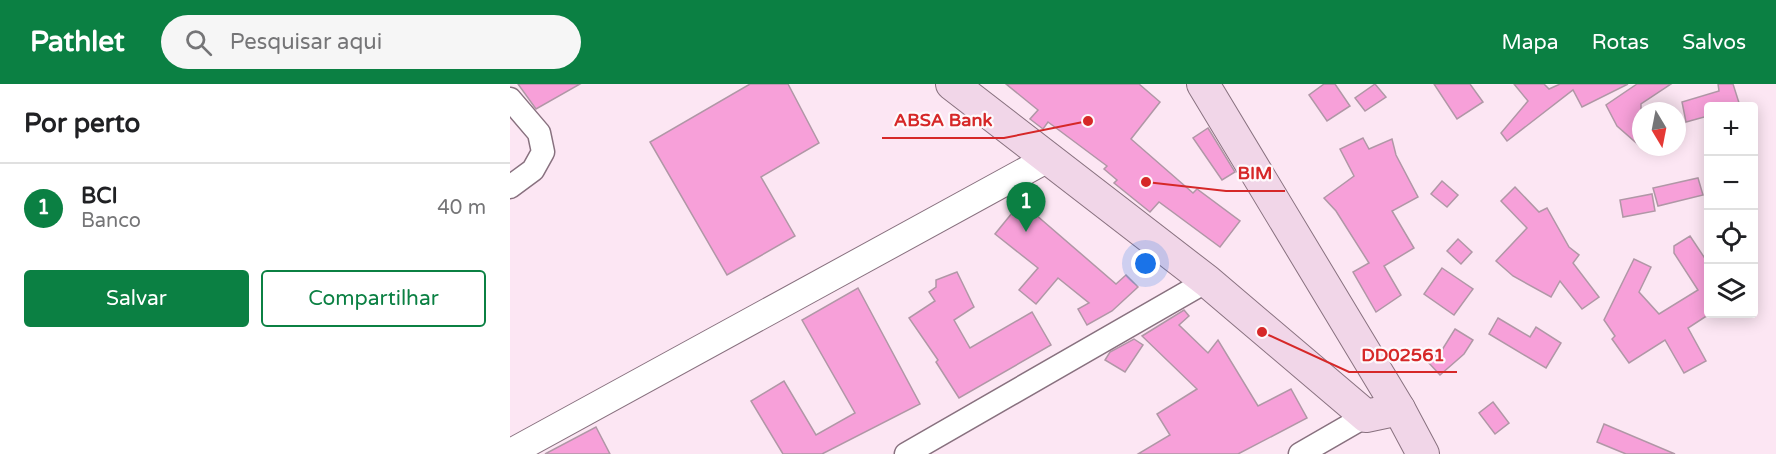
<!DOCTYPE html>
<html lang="pt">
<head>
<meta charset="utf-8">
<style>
  body { margin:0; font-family:"Varela Round",sans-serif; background:#f6f6f6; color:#202124 }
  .controls { position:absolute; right:18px; top:18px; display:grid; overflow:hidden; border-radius:6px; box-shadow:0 3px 15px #0003 }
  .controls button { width:54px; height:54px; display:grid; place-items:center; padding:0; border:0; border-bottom:2px solid #e0e0e0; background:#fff; color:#202124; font:30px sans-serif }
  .compass { position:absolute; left:1122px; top:18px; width:54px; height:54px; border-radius:50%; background:#fff; box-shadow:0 3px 15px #0003; rotate:170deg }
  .you { position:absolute; left:636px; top:180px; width:21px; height:21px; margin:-15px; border:4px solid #fff; border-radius:50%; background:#1a73e8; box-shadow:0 0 0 9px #1a73e833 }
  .badge { display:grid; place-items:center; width:39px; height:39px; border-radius:50%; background:#0b8043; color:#fff; font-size:20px; font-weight:700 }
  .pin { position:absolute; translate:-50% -50px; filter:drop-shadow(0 2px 3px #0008) }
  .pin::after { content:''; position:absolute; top:32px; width:21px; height:18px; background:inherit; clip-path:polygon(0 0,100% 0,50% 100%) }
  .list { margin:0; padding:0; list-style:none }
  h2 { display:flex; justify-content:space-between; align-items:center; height:78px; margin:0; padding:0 24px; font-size:26px }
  h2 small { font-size:20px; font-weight:400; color:#757577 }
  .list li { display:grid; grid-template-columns:39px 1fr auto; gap:18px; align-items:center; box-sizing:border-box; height:90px; padding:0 24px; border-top:2px solid #e0e0e0 }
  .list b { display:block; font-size:22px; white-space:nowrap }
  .list p { margin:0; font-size:20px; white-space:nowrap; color:#757577 }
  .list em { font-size:20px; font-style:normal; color:#757577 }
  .actions { display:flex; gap:12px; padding:18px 24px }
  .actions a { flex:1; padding:14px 0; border:2px solid #0b8043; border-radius:6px; text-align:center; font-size:21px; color:#0b8043 }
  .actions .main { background:#0b8043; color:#fff }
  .icon { flex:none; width:33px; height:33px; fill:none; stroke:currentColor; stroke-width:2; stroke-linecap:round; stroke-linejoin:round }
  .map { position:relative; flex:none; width:1266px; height:370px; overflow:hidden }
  header { display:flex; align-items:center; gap:36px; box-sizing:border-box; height:84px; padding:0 30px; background:#0b8043; color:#fff }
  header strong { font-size:28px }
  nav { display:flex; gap:33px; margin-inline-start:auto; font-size:21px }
  .search { width:420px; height:54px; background:#f6f6f6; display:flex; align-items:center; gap:15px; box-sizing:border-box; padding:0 21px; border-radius:33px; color:#757577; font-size:22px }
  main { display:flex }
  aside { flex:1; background:#fff }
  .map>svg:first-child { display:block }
</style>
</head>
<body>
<header>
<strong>Pathlet</strong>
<div class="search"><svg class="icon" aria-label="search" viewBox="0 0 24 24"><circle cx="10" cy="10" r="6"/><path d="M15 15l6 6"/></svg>Pesquisar aqui</div>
<nav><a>Mapa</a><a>Rotas</a><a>Salvos</a></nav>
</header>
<main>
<aside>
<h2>Por perto<small></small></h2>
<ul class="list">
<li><span class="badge">1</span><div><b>BCI</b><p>Banco</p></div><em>40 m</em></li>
</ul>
<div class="actions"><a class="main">Salvar</a><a>Compartilhar</a></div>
</aside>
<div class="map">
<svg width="1266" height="370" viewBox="0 0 1266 370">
  <rect width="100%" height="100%" fill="#fce6f3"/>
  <!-- building -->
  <g fill="#f7a0d9" stroke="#b097a6" stroke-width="1.5">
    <polygon points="8,0 70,0 26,25"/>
    <polygon points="240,0 278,0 309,59 251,93 285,152 217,191 140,58"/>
    <polygon points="496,0 629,0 650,18 621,55 683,109 687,105 730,137 710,163 649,118 640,128 604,99 607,96 594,85 597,82 538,38 533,45 520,35 528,26"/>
    <polygon points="814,0 825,0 840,22 817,37 799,11"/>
    <polygon points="865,0 876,13 855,27 845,14"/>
    <polygon points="924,0 960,0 973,18 947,35"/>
    <polygon points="1004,0 1034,0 1039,5 1050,0 1118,0 1072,23 1063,6 997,57 991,49 1018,17"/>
    <polygon points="1127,0 1161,0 1131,20 1131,63 1107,42 1096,21"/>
    <polygon points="1208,0 1223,0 1230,22 1198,22 1198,32 1176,38 1172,18 1209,7"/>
    <polygon points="698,44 725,88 712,96 683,54"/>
    <polygon points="853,54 859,65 882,55 886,71 908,113 882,127 904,164 874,182 891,211 866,228 843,188 859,179 826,127 814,114 844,92 830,65"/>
    <polygon points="1188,94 1193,111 1148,122 1143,104"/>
    <polygon points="932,97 948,111 937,123 921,110"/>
    <polygon points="1005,103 1029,128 1037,124 1059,163 1069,171 1063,179 1089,213 1072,225 1050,197 1041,213 1003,192 986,177 1017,144 991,117"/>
    <polygon points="1142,110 1145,127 1113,133 1110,116"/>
    <polygon points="511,118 606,200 616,191 628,203 602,227 577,241 568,225 579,219 548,194 526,220 509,206 528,184 485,150"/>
    <polygon points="1180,152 1198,179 1198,231 1178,244 1196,277 1174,289 1155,256 1119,279 1102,255 1105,252 1094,236 1124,175 1141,183 1129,208 1149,230 1188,206 1164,169 1164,162"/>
    <polygon points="948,155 962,168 951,180 937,167"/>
    <polygon points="932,184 963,205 944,231 914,210"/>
    <polygon points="447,188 464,223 444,236 460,264 522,228 541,261 449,314 426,278 428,276 399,234 425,217 419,208 426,203 426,196"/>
    <polygon points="348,204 410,320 312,370 273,370 241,317 274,297 306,351 345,329 292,236"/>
    <polygon points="674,226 679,232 669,241 698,269 708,256 748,322 781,305 797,334 728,370 628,370 660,351 647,330 687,305 632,252"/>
    <polygon points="988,234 1020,253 1026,243 1051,259 1036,284 979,250"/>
    <polygon points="945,245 963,256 954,270 930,291 918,278 932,266"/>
    <polygon points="624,255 633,261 615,288 595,276 600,268"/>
    <polygon points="983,318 999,339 985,350 969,329"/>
    <polygon points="1094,340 1165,370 1116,370 1087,358"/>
    <polygon points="86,343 100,370 35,370"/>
  </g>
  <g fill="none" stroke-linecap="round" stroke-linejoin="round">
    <!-- minor casing -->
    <g stroke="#88717f" stroke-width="25">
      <g id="minor">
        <polyline points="0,15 29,49 33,68 23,86 0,103"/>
        <polyline points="396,370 697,197"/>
        <polyline points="790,370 856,332"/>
      </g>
    </g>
    <!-- tertiary casing -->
    <g stroke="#88717f" stroke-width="29">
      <polyline id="tertiary" points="0,369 539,74"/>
    </g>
    <!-- secondary casing -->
    <g stroke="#88717f" stroke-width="34">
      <g id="secondary">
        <polyline points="442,0 697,197 856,332 889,325"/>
        <polyline points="693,0 889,325 913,370"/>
      </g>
    </g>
    <!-- minor -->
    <use href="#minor" stroke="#fff" stroke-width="22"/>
    <!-- tertiary -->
    <use href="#tertiary" stroke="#fff" stroke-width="27"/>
    <!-- secondary -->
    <use href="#secondary" stroke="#f1d6e8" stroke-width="32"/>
  </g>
  <!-- callouts -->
  <path fill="none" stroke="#d62828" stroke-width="2" d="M578 37L494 54H372M636 98L716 107H775M752 248L839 288H947"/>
  <g fill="#d62828" stroke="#fef9fc" stroke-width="2">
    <circle cx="578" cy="37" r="6"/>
    <circle cx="636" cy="98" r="6"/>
    <circle cx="752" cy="248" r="6"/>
  </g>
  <g font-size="18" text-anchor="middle" font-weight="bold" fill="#d62828" stroke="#fef9fc" stroke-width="4.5" stroke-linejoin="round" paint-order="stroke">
    <text x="433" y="42">ABSA Bank</text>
    <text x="745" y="95">BIM</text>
    <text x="893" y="277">DD02561</text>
  </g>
</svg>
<div class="controls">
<button>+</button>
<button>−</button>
<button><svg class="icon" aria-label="locate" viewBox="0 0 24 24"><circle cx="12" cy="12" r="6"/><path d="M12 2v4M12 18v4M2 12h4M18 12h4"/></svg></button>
<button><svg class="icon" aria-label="layers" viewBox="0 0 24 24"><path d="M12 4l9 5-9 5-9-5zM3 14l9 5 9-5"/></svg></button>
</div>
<svg class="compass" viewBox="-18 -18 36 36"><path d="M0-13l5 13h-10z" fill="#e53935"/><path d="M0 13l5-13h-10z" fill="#757577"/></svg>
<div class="you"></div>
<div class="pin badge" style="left:516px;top:148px">1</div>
</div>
</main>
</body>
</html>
